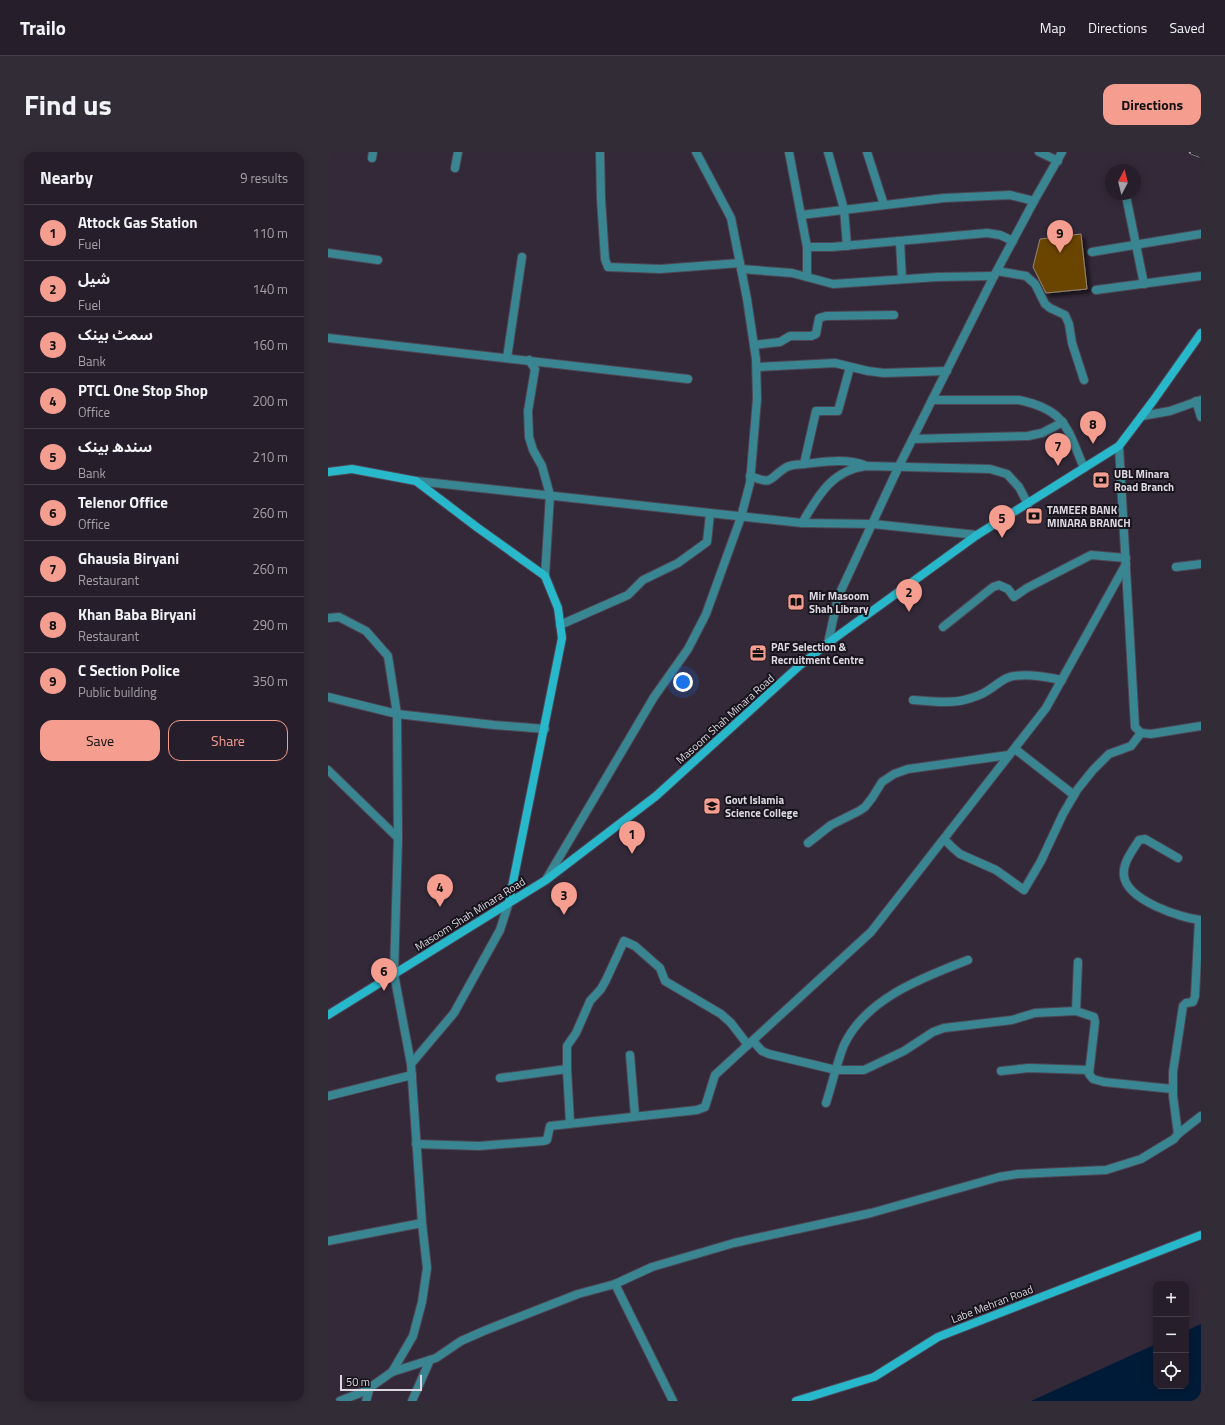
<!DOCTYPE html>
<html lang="en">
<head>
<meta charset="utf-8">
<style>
  body { margin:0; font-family:"Titillium Web","Noto Sans Arabic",sans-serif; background:#322c37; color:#f1f3f6 }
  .controls { position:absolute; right:12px; bottom:12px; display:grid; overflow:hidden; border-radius:8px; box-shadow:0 2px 10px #0003 }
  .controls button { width:36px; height:36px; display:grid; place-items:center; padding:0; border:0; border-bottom:1px solid #423d47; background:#261f2b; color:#f1f3f6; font:20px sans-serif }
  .compass { position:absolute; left:777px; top:12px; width:36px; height:36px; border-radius:50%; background:#261f2b; box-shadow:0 2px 10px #0003; rotate:7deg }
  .scale { position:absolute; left:12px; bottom:10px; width:82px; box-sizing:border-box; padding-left:4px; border:2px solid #ddd7e2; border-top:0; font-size:11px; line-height:14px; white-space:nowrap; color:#ddd7e2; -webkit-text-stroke:3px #18141b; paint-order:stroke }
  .you { position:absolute; left:355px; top:530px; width:14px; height:14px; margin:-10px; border:3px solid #fff; border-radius:50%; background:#1a73e8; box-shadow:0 0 0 6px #1a73e833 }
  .badge { display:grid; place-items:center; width:26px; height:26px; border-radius:50%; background:#f59d8e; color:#111; font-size:13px; font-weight:700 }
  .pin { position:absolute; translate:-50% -33px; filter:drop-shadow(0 1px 2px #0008) }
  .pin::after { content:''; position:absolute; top:21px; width:14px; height:12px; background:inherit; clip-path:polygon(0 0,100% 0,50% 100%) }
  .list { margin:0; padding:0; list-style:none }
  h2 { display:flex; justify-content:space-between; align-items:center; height:52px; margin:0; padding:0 16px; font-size:17px }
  h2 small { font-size:13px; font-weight:400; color:#a4a2a9 }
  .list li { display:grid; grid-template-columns:26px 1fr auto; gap:12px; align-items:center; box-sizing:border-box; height:56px; padding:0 16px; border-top:1px solid #423d47 }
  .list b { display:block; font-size:15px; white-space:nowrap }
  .list p { margin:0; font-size:13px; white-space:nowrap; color:#a4a2a9 }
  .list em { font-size:13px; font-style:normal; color:#a4a2a9 }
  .actions { display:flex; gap:8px; padding:12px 16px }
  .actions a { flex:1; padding:9px 0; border:1px solid #f59d8e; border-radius:12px; text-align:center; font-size:14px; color:#f59d8e }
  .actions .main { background:#f59d8e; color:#111 }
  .icon { flex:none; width:22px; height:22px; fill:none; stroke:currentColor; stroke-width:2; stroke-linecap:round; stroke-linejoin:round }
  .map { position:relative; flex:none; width:873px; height:1249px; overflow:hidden; border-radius:12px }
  header { display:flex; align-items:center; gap:24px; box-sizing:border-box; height:56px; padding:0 20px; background:#261f2b; border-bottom:1px solid #423d47 }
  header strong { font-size:19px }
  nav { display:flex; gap:22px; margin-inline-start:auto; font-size:14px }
  .intro { display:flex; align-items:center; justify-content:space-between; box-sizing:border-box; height:96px; padding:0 24px }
  h1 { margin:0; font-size:28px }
  .button { padding:10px 18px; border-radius:12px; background:#f59d8e; color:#111; font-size:14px; font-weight:700 }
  main { display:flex; gap:24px; padding:0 24px }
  aside { flex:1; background:#261f2b; border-radius:12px; box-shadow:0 2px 10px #0003 }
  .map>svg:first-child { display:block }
</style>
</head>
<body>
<header>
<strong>Trailo</strong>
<nav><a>Map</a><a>Directions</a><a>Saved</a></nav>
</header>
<div class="intro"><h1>Find us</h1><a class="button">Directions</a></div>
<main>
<aside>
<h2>Nearby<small>9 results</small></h2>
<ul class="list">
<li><span class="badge">1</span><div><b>Attock Gas Station</b><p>Fuel</p></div><em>110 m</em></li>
<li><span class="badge">2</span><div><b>شیل</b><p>Fuel</p></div><em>140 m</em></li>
<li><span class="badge">3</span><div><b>سمٹ بینک</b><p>Bank</p></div><em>160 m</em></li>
<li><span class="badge">4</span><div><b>PTCL One Stop Shop</b><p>Office</p></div><em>200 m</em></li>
<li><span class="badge">5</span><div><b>سندھ بینک</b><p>Bank</p></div><em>210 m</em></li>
<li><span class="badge">6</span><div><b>Telenor Office</b><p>Office</p></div><em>260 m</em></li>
<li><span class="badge">7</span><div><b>Ghausia Biryani</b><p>Restaurant</p></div><em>260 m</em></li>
<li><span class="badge">8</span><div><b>Khan Baba Biryani</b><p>Restaurant</p></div><em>290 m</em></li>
<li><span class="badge">9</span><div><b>C Section Police</b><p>Public building</p></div><em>350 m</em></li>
</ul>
<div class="actions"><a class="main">Save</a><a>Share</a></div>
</aside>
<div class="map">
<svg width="873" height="1249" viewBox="0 0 873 1249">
  <defs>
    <filter id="shadow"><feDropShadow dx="3.5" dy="3.5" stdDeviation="2" flood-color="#0009"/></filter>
  </defs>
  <rect width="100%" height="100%" fill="#332939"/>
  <!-- water -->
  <polygon fill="#001b38" points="873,1172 873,1249 703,1249 828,1192 828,1234 858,1234 858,1179"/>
  <!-- building -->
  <polygon fill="#6a4400" stroke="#968774" filter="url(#shadow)" points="753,82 759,137 718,141 705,115 712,87"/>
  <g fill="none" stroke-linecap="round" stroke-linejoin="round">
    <!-- street casing -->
    <g stroke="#4e4554" stroke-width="10">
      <g id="street">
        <polyline points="272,0 273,47 277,107 280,115 332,117 412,111"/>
        <polyline points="461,0 479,95 479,125"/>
        <polyline points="500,0 516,57 519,94"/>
        <polyline points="539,0 556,53"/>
        <polyline points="711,0 730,9"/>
        <polyline points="44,6 45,0"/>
        <polyline points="127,16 130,0"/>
        <polyline points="798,44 816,132"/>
        <polyline points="473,63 616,46 682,43 706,49"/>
        <polyline points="572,89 574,127"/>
        <polyline points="479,95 504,95 659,81 672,83 685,89"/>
        <polyline points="764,100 873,82"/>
        <polyline points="0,101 50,108"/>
        <polyline points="413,117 464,121 505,132 609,125 666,124"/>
        <polyline points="669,119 698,124 707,132 717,152 722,156 737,163 741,172 744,191 756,228"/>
        <polyline points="768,138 873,124"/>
        <polyline points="0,186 360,227"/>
        <polyline points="426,193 452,190 462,184 483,184 488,182 491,166 498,164 566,163"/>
        <polyline points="179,206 194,105"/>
        <polyline points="201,208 207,217 200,259 201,285 205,298 214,314 222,343 217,424"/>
        <polyline points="429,215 507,211 540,219 556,221 619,219"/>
        <path d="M604 248H691C738 258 739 276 756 316"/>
        <polyline points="868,249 873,265"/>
        <polyline points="814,264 842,259 873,248"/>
        <polyline points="585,287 700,284 714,281 735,270"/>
        <polyline points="791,294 807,575 813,581 823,582 873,574"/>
        <path d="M476 312C495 310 517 306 536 313"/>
        <path d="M422 324C446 333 439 328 457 316 463 312 469 313 476 312L488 259H510L522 215"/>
        <polyline points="88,329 474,371 545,372 649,383"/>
        <path d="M474 371C490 344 504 318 538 314L662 317 679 322 691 335 700 352"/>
        <polyline points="848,415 873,412"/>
        <polyline points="0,466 11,465 38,479 60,504 69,562 70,686 66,822 83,912 94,1071 99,1116 94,1150 85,1184 64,1220"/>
        <polyline points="232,473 300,443 315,428 350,411 379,390 382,362"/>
        <polyline points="615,475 665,435 671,433 680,437 686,445 699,436 763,403 798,406"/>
        <polyline points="500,491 510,445 571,314 666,124 706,49 734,0"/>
        <polyline points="0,545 69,562 166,573 217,577"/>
        <path d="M585 548C601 549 620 552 636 548 644 546 652 544 659 539 666 535 672 529 679 526 693 520 720 525 734 528"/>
        <polyline points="687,597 746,643"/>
        <polyline points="0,618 70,686"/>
        <polyline points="616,687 625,696 632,702 668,718 696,738 713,709 735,662 749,638 765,618 781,602 803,594 813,581"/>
        <polyline points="480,691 503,673 531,659 537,655 544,646 554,630 566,622 580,617 681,603"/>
        <path d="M850 706 817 687 811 688C805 698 794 711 796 724 799 748 852 766 873 768"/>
        <polyline points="219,726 326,545 360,497 378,462 413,365 422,331 429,247 428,207 419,147 403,66 368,0"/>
        <polyline points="748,859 766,865 767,870 761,922 765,927 776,930 844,937"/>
        <polyline points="425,889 434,899 441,902 508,918 536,918 576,899 605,880 616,876 684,868 707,861 748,859 750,810"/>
        <polyline points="302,903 307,964"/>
        <polyline points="83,912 126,861 172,778 181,750"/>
        <polyline points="673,919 701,916 761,918"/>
        <polyline points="172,926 239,917"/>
        <polyline points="0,944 84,923"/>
        <path d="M498 951C504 933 509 910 516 893 538 846 596 825 640 808"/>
        <polyline points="242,971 239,917 239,894 248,881 262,849 273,837 278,828 296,789 307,794 332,816 337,829 393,862 403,871 420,893"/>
        <polyline points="850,982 845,944 845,920 855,854 858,851 865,850 867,844 871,768"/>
        <polyline points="88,992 151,994 215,989 219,988 222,974 369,958 377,955 387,923 543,780 718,556 798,412"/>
        <polyline points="0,1089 94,1071"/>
        <polyline points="287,1132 345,1249"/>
        <polyline points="12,1249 37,1239 64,1220 108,1206 133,1189 158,1178 250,1142 287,1132 324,1115 406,1091 543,1061 671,1025 690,1022 778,1018 813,1007 846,987 850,982 873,964"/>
        <polyline points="38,1249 42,1235"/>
        <polyline points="84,1249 102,1208"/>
      </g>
    </g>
    <!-- secondary casing -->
    <g stroke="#4e4554" stroke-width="10">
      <g id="secondary">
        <polyline points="0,320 24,317 88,329 150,376 217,424 230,456 234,486 181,750"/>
        <polyline points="0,863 218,728 328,644 470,515 500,491 649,383 791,294 825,249 873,181"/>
        <polyline points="468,1249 546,1225 610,1185 873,1083"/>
      </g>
    </g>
    <!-- street -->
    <use href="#street" stroke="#398692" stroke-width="8"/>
    <!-- secondary -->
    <use href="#secondary" stroke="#28b8cc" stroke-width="8"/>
    <!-- rail casing -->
    <g stroke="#b0a9b5" stroke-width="4.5">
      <polyline id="rail" points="863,0 873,4"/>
    </g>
    <!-- rail -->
    <use href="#rail" stroke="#18141b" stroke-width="3" stroke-dasharray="9" stroke-linecap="butt"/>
  </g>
  <!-- icons -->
  <defs>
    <g id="bank-square" transform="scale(0.9)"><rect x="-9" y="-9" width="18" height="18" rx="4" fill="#f59d8e" stroke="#18141b"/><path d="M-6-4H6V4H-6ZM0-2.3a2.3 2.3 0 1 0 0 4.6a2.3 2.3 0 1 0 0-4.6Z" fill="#111"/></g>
    <g id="library-square" transform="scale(0.9)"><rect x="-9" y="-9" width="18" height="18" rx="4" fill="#f59d8e" stroke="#18141b"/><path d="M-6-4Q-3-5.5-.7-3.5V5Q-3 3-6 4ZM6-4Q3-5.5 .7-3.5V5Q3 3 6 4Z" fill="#111"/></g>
    <g id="office-square" transform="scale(0.9)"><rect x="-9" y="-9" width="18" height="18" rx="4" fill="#f59d8e" stroke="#18141b"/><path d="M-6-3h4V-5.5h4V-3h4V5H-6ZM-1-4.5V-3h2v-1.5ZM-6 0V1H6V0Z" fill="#111"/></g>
    <g id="university-square" transform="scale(0.9)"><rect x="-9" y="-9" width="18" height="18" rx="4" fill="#f59d8e" stroke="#18141b"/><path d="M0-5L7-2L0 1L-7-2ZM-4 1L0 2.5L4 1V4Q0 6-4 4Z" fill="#111"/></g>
  </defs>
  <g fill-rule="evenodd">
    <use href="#bank-square" x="773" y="328"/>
    <use href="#bank-square" x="706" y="364"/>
    <use href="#library-square" x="468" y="450"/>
    <use href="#office-square" x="430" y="501"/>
    <use href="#university-square" x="384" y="654"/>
  </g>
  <g text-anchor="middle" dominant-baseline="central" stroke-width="4" stroke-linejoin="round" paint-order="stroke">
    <!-- poi labels -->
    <g font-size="11" font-weight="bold" fill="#ddd7e2" stroke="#18141b" text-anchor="start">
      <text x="786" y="322">UBL Minara<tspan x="786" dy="13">Road Branch</tspan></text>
      <text x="719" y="358">TAMEER BANK<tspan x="719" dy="13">MINARA BRANCH</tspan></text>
      <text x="481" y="444">Mir Masoom<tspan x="481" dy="13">Shah Library</tspan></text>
      <text x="443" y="495">PAF Selection &amp;<tspan x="443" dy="13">Recruitment Centre</tspan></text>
      <text x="397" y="648">Govt Islamia<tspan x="397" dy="13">Science College</tspan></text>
    </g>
    <!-- street labels -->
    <g font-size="11" fill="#ddd7e2" stroke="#18141b">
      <text transform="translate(397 567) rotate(-42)">Masoom Shah Minara Road</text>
      <text transform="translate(142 762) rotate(-32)">Masoom Shah Minara Road</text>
      <text transform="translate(664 1152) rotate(-21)">Labe Mehran Road</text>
    </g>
  </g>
</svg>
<div class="controls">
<button>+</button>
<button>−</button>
<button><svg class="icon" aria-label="locate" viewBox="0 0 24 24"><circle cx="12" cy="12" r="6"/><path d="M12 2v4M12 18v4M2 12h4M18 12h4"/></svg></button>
</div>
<svg class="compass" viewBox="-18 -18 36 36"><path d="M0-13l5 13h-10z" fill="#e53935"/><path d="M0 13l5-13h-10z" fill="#a4a2a9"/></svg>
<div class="scale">50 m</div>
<div class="you"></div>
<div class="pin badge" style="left:304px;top:702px">1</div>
<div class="pin badge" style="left:581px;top:460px">2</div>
<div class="pin badge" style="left:236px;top:763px">3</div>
<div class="pin badge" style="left:112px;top:755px">4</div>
<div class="pin badge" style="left:674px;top:386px">5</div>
<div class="pin badge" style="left:56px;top:839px">6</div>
<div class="pin badge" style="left:730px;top:314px">7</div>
<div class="pin badge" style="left:765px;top:292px">8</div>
<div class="pin badge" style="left:732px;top:101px">9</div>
</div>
</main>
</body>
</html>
